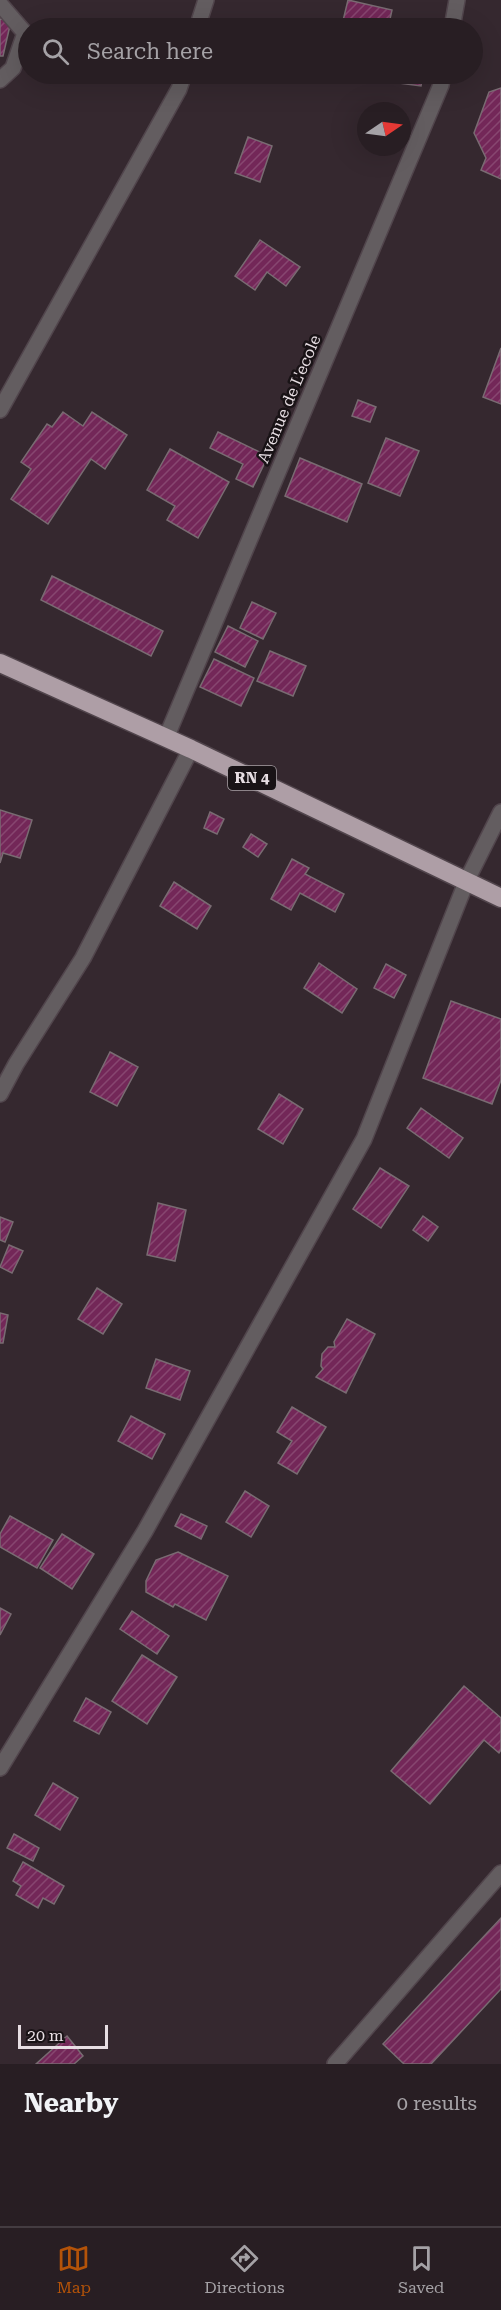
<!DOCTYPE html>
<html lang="en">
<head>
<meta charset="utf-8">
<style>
  body { margin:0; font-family:"Roboto Serif",serif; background:#342b30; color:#f1f3f6 }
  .compass { position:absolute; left:357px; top:102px; width:54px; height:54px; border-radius:50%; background:#281e23; box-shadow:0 6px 24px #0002; rotate:77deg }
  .scale { position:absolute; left:18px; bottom:15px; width:90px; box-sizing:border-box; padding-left:6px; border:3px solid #e7dee3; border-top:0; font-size:16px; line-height:21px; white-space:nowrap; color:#e7dee3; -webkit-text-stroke:4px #191316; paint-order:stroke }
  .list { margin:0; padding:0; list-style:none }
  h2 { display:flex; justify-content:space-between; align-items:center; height:78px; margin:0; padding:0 24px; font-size:26px }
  h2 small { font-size:20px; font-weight:400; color:#a5a2a6 }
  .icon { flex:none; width:33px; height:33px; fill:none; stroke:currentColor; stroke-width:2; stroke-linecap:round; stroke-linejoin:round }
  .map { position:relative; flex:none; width:501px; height:2064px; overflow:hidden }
  .search { position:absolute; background:#281e23; box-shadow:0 6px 24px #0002; left:18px; right:18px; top:18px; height:66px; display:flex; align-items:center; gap:15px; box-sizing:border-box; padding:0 21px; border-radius:33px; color:#a5a2a6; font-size:22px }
  .sheet { height:162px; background:#281e23 }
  nav { display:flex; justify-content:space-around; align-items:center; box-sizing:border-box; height:84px; border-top:2px solid #443c41; background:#281e23; font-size:16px; color:#a5a2a6 }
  nav a { display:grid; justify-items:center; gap:3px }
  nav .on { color:#b45309 }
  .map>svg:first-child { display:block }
</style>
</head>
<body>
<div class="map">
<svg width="501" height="2064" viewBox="0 0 501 2064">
  <defs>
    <pattern id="building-hatch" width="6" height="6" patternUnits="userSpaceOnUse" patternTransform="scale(1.5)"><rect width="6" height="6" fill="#732758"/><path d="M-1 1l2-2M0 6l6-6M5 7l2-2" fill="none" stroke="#874670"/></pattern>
  </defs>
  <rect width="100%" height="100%" fill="#35282f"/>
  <!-- building -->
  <g fill="url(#building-hatch)" stroke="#796b72" stroke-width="1.5">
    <polygon points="348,0 392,10 388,28 354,28 342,25"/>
    <polygon points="0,19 11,21 3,56 0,56"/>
    <polygon points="385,74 423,74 421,86 384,81"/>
    <polygon points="501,88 501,179 481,170 486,158 474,133 489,92"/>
    <polygon points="248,137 272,146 260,182 235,173"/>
    <polygon points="260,240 300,267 286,286 267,272 255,290 235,276"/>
    <polygon points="501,348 501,404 483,397"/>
    <polygon points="358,400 376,407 370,422 352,416"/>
    <polygon points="63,412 83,426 92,412 127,435 105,469 91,459 48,524 11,499 31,469 21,462 47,424 52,427"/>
    <polygon points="218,432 268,456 253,487 236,479 243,464 210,448"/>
    <polygon points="386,438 419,451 400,496 368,483"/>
    <polygon points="170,449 229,482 198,538 167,520 175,506 147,490"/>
    <polygon points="300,458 362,484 347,522 285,496"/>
    <polygon points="52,576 163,631 151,656 41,600"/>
    <polygon points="252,602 276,613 263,639 240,628"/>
    <polygon points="228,626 258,641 245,667 215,652"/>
    <polygon points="270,651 306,666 293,696 257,681"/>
    <polygon points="214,659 254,678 241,706 200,687"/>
    <polygon points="0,810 32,820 20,858 3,853 0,863"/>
    <polygon points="210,812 224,819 217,834 204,828"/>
    <polygon points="251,834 267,844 258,857 243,847"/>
    <polygon points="292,859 309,868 305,874 344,894 335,912 300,893 291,910 271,899"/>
    <polygon points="174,882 211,906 197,929 160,906"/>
    <polygon points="319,963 357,989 342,1013 304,988"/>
    <polygon points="386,964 406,975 394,998 374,988"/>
    <polygon points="451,1001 501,1019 501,1080 492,1104 423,1078"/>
    <polygon points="110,1052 138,1067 117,1106 90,1092"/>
    <polygon points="279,1094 303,1109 283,1144 258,1129"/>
    <polygon points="421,1108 463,1138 449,1158 407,1128"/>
    <polygon points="380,1168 409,1186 381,1228 353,1209"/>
    <polygon points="158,1203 186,1210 175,1261 147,1255"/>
    <polygon points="423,1216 438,1227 428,1241 413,1230"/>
    <polygon points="0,1217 13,1222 5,1242 0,1240"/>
    <polygon points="9,1245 23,1251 12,1273 0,1267"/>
    <polygon points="97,1288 122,1304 103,1334 78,1319"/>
    <polygon points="0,1313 8,1315 3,1343 0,1343"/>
    <polygon points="347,1319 375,1334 346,1393 316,1377 323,1369 321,1366 322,1354 328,1347 335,1347 334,1342"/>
    <polygon points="156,1359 190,1371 180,1400 146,1388"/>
    <polygon points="292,1407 326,1427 297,1474 278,1463 292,1441 277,1432"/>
    <polygon points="131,1416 165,1434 152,1459 118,1441"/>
    <polygon points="245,1491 269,1506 251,1537 226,1522"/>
    <polygon points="181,1514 207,1526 201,1539 175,1526"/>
    <polygon points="10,1516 53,1540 37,1568 0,1547 0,1534"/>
    <polygon points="62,1534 94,1554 72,1589 40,1568"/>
    <polygon points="178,1552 228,1576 206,1620 175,1604 173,1607 146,1592 146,1581 156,1560"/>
    <polygon points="0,1608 11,1614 0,1635"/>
    <polygon points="132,1611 169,1636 157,1654 120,1629"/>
    <polygon points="142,1655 177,1677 147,1724 112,1701"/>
    <polygon points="464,1686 501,1718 501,1750 499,1753 484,1740 430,1804 391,1771"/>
    <polygon points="86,1698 111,1712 99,1734 74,1721"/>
    <polygon points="53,1783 78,1798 60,1830 35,1815"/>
    <polygon points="14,1834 39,1848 33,1861 7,1848"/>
    <polygon points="23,1862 64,1886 54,1904 43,1898 38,1908 16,1895 21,1886 13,1881"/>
    <polygon points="501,1918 501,1989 431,2064 404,2064 383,2044"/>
    <polygon points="67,2036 83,2056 74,2064 36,2064"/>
  </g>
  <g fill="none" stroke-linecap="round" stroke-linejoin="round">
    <!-- minor casing -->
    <g stroke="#51454c" stroke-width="18">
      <g id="minor">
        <polyline points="0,4 25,33 13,68 0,80"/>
        <polyline points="197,28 206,0"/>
        <polyline points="452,28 457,0"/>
        <polyline points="0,410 179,89 184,74"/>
        <polyline points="166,738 441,85 443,74"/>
        <polyline points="0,1094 16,1064 83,958 191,749"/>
        <polyline points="0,1768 145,1531 364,1139 467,880 501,812"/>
        <polyline points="335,2064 501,1873"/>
      </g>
    </g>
    <!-- highway casing -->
    <g stroke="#51454c" stroke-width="21">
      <polyline id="highway" points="0,663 191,749 501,898"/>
    </g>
    <!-- minor -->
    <use href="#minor" stroke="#635d60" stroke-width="15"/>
    <!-- highway -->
    <use href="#highway" stroke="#ae9ea6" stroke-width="18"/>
  </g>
  <g text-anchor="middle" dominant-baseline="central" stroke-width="5" stroke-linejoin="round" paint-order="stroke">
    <!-- shield labels -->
    <rect fill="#191316" stroke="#a9a1a6" stroke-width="1.5" x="228" y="766" width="48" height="24" rx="4.5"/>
    <g font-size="15" font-weight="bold" fill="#e7dee3">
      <text x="252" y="778">RN 4</text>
    </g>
    <!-- street labels -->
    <g font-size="16" fill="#e7dee3" stroke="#191316">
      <text transform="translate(289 399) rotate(-67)">Avenue de L'ecole</text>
    </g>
  </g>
</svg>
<svg class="compass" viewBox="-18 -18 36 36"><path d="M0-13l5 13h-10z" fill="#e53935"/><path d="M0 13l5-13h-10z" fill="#a5a2a6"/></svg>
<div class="scale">20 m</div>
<div class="search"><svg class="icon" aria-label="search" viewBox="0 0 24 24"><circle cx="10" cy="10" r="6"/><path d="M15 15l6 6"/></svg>Search here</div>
</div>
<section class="sheet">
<h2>Nearby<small>0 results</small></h2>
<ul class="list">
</ul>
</section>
<nav>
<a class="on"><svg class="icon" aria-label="map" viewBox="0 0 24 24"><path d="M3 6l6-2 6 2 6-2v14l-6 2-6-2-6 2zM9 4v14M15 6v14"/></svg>Map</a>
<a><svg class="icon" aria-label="directions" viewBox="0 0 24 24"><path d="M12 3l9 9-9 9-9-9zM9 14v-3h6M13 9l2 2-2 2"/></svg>Directions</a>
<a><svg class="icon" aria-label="saved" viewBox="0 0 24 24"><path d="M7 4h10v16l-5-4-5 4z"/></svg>Saved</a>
</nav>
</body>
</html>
